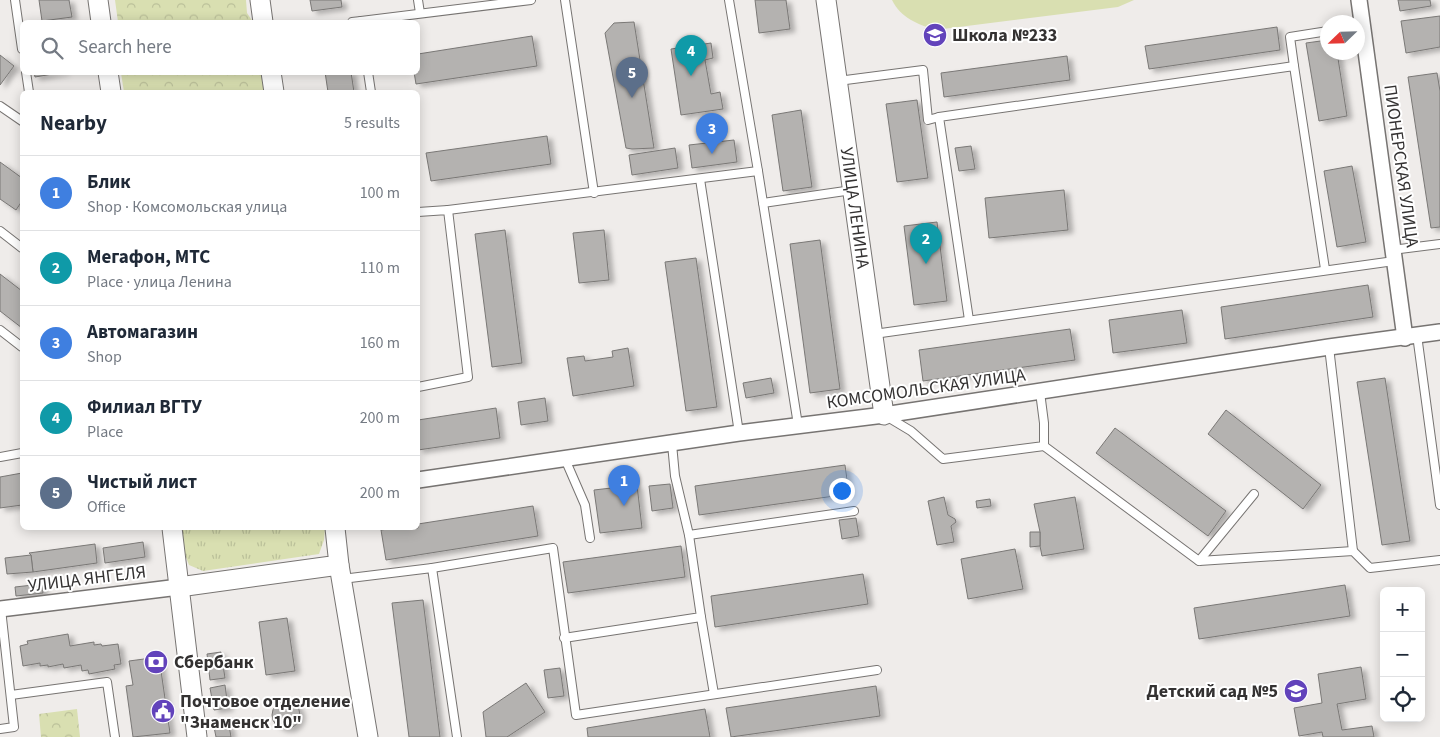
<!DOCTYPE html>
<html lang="en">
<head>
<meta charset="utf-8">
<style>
  body { margin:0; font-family:"Source Sans 3",sans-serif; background:#f6f6f7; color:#1f2937 }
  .controls { position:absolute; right:15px; bottom:15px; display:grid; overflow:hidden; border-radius:8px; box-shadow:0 2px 12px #0003 }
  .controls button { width:45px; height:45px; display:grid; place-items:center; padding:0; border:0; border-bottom:1px solid #e0e1e3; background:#fff; color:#1f2937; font:25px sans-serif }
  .compass { position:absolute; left:1320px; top:15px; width:45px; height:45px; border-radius:50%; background:#fff; box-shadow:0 2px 12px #0003; rotate:247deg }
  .you { position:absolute; left:841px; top:490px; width:18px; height:18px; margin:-12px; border:4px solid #fff; border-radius:50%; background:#1a73e8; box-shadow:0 0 0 8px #1a73e833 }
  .badge { display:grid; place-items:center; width:32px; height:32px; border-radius:50%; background:#db2777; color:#fff; font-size:16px; font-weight:700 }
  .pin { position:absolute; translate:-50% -41px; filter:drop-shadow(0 1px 2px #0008) }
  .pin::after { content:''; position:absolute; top:26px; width:18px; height:15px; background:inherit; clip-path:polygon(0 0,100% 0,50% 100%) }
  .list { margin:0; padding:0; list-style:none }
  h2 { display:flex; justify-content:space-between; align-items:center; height:65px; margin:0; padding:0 20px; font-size:21px }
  h2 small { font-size:16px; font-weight:400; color:#747a83 }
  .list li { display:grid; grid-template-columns:32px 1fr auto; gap:15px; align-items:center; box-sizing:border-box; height:75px; padding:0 20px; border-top:1px solid #e0e1e3 }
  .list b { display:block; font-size:19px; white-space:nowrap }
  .list p { margin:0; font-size:16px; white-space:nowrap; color:#747a83 }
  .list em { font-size:16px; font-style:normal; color:#747a83 }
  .icon { flex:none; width:28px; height:28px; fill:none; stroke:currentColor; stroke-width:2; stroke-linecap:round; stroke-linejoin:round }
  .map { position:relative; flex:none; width:1440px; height:737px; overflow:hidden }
  .search { position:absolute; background:#fff; box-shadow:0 2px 12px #0003; left:20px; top:20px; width:400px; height:55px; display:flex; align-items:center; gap:12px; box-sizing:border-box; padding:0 18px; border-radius:8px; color:#747a83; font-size:19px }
  .panel { position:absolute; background:#fff; box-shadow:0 2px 12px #0003; left:20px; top:90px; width:400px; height:440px; border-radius:8px }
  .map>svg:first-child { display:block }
</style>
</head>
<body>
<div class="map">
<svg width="1440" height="737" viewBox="0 0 1440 737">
  <defs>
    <pattern id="grass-tufts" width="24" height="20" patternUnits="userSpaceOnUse" patternTransform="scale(1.25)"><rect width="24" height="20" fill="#d9dfb1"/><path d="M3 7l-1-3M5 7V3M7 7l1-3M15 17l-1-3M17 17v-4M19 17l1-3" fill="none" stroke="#bbc099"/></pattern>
    <pattern id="park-crowns" width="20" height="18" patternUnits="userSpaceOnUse" patternTransform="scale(1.25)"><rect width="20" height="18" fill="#d9dfb1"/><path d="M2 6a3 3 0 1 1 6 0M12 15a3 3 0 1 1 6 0" fill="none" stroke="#bbc099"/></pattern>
    <filter id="shadow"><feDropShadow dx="5" dy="3" stdDeviation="2.5" flood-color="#0004"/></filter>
  </defs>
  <rect width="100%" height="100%" fill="#efecea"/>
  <!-- grass -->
  <polygon fill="url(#grass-tufts)" points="182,528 325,528 324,540 319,554 203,571 189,565 184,552"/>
  <!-- park -->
  <g fill="url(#park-crowns)">
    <polygon points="115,0 246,0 247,13 253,22 118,22"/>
    <polygon points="121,73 262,73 265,92 124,92"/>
    <polygon points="77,709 80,737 41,737 39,714"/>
  </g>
  <!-- pitch -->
  <path fill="#d9dfb1" d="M892 0H1134L1118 7 935 30C917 24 901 18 892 0Z"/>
  <!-- building -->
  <g fill="#b4b2b0" stroke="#7a7876" filter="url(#shadow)">
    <polygon points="39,0 69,0 72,17 42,21"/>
    <polygon points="310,0 341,0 342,7 312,11"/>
    <polygon points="755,0 786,0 790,29 759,33"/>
    <polygon points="1398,0 1430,0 1431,6 1400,11"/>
    <polygon points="1440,16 1440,47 1406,53 1401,21"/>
    <polygon points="634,22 654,148 632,149 626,148 605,33 614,23"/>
    <polygon points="1277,27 1280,50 1149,69 1145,46"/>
    <polygon points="532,36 537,66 416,84 414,72 418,72 418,54"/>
    <polygon points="1328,40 1328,52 1337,52 1347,116 1319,121 1306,43"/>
    <polygon points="711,43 713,58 705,60 711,94 720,92 723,109 681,115 671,49"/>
    <polygon points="0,55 14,66 0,85"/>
    <polygon points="1067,56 1070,80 944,97 941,73"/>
    <polygon points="34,72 65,72 35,77"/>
    <polygon points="325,72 351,72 354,92 328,92"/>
    <polygon points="1437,73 1440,91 1440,227 1431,228 1408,77"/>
    <polygon points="917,100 928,178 897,182 886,104"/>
    <polygon points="801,110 812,187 783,191 772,115"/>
    <polygon points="547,136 551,164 431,181 426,153"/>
    <polygon points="734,140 737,162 692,168 689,145"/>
    <polygon points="971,146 975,169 959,171 955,148"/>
    <polygon points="675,148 678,168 632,175 629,155"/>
    <polygon points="0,162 22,178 22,201 16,210 0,199"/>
    <polygon points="1352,166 1366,242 1337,247 1324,171"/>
    <polygon points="1064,190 1068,230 989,238 985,198"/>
    <polygon points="937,222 947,301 914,305 904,226"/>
    <polygon points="505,230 522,363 492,367 475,234"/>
    <polygon points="604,230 609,280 579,283 573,233"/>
    <polygon points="820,240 840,389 810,393 790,244"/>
    <polygon points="696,258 717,407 686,411 665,262"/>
    <polygon points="0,274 22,291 22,328 0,311"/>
    <polygon points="1368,285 1373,317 1225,339 1221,307"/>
    <polygon points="1182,310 1187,343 1113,353 1109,320"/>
    <polygon points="1070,329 1075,360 923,381 919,350"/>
    <polygon points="628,348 634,386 573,396 567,358 584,356 585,361 613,357 612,351"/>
    <polygon points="771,378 774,393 746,398 743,383"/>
    <polygon points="1385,378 1410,541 1382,545 1357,382"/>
    <polygon points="545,398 548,421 521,425 518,402"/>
    <polygon points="496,408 500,438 418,450 418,420"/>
    <polygon points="1226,410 1321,485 1303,509 1208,434"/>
    <polygon points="1115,428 1226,511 1208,536 1096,453"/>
    <polygon points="845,465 849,494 699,515 695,486"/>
    <polygon points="22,473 22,505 0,508 0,477"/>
    <polygon points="670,484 673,508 652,511 649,486"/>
    <polygon points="637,485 642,528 600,533 594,490"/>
    <polygon points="944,497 948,515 955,519 956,522 951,526 954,542 937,545 928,501"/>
    <polygon points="1075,497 1084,549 1042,556 1040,546 1040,532 1034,504"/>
    <polygon points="990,499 991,506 977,508 976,501"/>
    <polygon points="533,506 538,536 386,560 381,530 395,528 418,528 418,524"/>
    <polygon points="856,518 859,536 842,539 839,520"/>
    <polygon points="1030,532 1040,532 1040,546 1030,547"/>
    <polygon points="143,542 145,557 105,563 103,548"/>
    <polygon points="95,544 97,563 33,572 31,555 29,553"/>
    <polygon points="681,546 685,577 568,593 563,562"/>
    <polygon points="1015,549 1023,589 968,599 961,559"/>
    <polygon points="31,555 33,572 7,574 5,558"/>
    <polygon points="863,574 868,604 715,627 711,596"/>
    <polygon points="42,584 43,593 16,596 15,587"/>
    <polygon points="1345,585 1350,616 1199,639 1194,608"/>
    <polygon points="423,600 440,737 409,737 392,603"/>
    <polygon points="287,618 295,671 266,675 259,622"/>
    <polygon points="68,634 70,646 94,642 94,645 101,644 102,646 118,644 121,664 114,665 115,669 89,674 88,670 82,671 81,665 64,668 63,664 48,667 48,665 40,666 40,663 23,666 20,646 28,644 27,641"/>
    <polygon points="221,652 225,678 210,680 207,654"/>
    <polygon points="159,657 170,733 133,737 126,686 133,685 129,661"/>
    <polygon points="1361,667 1366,699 1337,704 1342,730 1372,726 1374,737 1323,737 1322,732 1299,736 1294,708 1322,703 1318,674"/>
    <polygon points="560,668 564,696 548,698 544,670"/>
    <polygon points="526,683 545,712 507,737 486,737 483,712"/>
    <polygon points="225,685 228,708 214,710 210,688"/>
    <polygon points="876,686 880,716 731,737 726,708"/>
    <circle cx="286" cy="715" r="14"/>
    <polygon points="705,709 710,737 588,737 587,728"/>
    <polygon points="229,725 231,737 216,737 214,727"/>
  </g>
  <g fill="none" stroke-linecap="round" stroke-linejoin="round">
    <!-- service casing -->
    <g stroke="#777472" stroke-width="10">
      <g id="service">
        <polyline points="15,0 22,49"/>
        <polyline points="418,0 420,13"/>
        <polyline points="565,0 594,193"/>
        <polyline points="729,0 758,171"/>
        <polyline points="361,21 531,0"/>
        <polyline points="352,22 361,21 361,22"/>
        <polyline points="1294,66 1290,37 1328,31"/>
        <polyline points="26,72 29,92"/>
        <polyline points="368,72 371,92"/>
        <polyline points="838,81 923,70 928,120 939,117"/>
        <polyline points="0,106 22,121"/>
        <polyline points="700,179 739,433"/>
        <polyline points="763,203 852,190"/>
        <polyline points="448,210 758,171 798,425"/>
        <polyline points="418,212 448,210 468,377 418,387"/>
        <polyline points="0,231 22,248"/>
        <polyline points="1392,250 1440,244"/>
        <polyline points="969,320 939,117 1294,66 1325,269"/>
        <polyline points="0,330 22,347"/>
        <polyline points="874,334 1394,261"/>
        <polyline points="1417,335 1440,505"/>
        <polyline points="1329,347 1353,551"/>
        <polyline points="886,416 911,431 943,459 1044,446 1044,423 1040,392"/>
        <polyline points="1044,446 1199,561 1353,551 1370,568 1440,560"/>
        <polyline points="0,457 22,453"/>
        <polyline points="565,459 585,505 590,538"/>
        <polyline points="689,535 854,511"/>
        <polyline points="1199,561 1254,494"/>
        <polyline points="432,568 553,548 576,715 877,670"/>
        <polyline points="342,579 432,568 457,737"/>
        <polyline points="701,617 714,694"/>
        <polyline points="564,638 701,617 689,535 675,476 672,444"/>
        <polyline points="11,695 107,682 115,737"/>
        <polyline points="0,729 14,727 1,609"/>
      </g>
    </g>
    <!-- minor casing -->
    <g stroke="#777472" stroke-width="18">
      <g id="minor">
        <polyline points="1359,0 1405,338"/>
        <polyline points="418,480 739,433 884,415 1329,347 1440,332"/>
        <polyline points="0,609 179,587"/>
      </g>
    </g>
    <!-- tertiary casing -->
    <g stroke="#777472" stroke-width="21">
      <g id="tertiary">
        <polyline points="98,0 101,22"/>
        <polyline points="260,0 263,22"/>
        <path id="s1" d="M826 0 884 415"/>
        <polyline points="108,72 111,92"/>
        <polyline points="271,72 274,92"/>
        <polyline points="172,528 197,737"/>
        <polyline points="339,565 368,737"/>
        <polyline points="179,587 339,565 335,528"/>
      </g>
    </g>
    <!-- service -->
    <use href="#service" stroke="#fff" stroke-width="8"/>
    <!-- minor -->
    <use href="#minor" stroke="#fff" stroke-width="15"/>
    <!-- tertiary -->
    <use href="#tertiary" stroke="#fff" stroke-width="19"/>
  </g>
  <!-- icons -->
  <defs>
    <g id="school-disc" transform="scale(1.25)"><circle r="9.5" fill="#6243bb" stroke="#fff"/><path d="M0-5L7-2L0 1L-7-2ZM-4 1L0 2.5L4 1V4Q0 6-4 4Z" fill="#fff"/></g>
    <g id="bank-disc" transform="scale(1.25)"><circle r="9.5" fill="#6243bb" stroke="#fff"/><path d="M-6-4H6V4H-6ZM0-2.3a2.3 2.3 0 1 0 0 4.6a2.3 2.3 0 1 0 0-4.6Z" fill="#fff"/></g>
    <g id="civic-disc" transform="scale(1.25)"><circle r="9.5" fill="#6243bb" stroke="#fff"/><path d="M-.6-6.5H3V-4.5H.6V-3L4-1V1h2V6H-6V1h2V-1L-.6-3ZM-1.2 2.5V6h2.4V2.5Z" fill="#fff"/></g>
  </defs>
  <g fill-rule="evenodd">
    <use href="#school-disc" x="935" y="35"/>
    <use href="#bank-disc" x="156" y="662"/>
    <use href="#school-disc" x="1296" y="691"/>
    <use href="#civic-disc" x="163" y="711"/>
  </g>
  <g text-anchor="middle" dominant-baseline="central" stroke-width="4" stroke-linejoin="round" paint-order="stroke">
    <!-- poi labels -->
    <g font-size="18" font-weight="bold" fill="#343232" stroke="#fff" text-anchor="start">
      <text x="952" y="35">Школа №233</text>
      <text x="174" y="662">Сбербанк</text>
      <text x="1278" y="691" text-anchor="end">Детский сад №5</text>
      <text x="180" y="701">Почтовое отделение<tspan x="180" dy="21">"Знаменск 10"</tspan></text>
    </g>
    <!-- street labels -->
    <g font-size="18" fill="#343232" stroke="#fff">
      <text transform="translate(1401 166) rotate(82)">ПИОНЕРСКАЯ УЛИЦА</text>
      <text stroke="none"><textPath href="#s1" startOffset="210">УЛИЦА ЛЕНИНА</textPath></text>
      <text transform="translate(926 389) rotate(-8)">КОМСОМОЛЬСКАЯ УЛИЦА</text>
      <text transform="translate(87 579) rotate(-7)">УЛИЦА ЯНГЕЛЯ</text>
    </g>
  </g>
</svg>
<div class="controls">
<button>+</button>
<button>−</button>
<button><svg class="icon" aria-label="locate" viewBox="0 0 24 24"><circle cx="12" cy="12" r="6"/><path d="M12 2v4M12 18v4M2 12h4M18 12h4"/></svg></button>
</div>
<svg class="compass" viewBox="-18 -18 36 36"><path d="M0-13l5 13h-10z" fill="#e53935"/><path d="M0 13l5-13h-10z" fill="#747a83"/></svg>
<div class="you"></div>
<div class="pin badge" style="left:624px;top:506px;background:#3f7fe0">1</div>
<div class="pin badge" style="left:926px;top:264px;background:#0f9aa8">2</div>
<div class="pin badge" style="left:712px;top:154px;background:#3f7fe0">3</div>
<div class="pin badge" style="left:691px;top:76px;background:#0f9aa8">4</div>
<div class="pin badge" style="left:632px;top:98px;background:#5c6f8a">5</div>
<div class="search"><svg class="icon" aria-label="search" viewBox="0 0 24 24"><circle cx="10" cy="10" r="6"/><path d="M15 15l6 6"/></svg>Search here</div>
<section class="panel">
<h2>Nearby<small>5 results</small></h2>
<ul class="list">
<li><span class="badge" style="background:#3f7fe0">1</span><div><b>Блик</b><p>Shop · Комсомольская улица</p></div><em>100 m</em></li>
<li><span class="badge" style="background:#0f9aa8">2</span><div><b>Мегафон, МТС</b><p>Place · улица Ленина</p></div><em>110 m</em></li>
<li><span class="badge" style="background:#3f7fe0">3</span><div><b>Автомагазин</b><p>Shop</p></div><em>160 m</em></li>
<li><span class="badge" style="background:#0f9aa8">4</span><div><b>Филиал ВГТУ</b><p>Place</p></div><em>200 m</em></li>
<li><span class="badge" style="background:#5c6f8a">5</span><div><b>Чистый лист</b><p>Office</p></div><em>200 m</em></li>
</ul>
</section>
</div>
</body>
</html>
